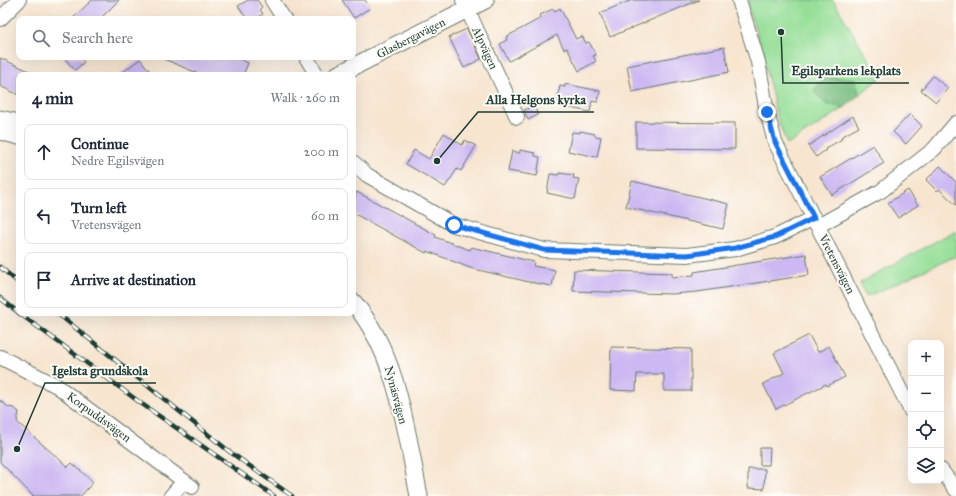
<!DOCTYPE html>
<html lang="en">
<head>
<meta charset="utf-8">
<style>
  body { margin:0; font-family:"IM FELL Great Primer",serif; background:#f6f6f7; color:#1f2937 }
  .controls { position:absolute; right:12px; bottom:12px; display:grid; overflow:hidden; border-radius:8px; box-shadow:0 4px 16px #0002 }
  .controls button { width:36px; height:36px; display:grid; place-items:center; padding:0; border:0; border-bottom:1px solid #e0e1e3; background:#fff; color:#1f2937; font:20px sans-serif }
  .stop { position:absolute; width:12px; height:12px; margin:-9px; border:3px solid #1a73e8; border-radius:50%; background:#fff }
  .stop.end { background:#1a73e8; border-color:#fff; box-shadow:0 1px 4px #0008 }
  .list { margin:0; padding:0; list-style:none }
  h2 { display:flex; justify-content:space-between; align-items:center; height:52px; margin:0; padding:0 16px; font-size:17px }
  h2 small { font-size:13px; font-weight:400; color:#747a83 }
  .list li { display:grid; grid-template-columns:26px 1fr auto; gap:12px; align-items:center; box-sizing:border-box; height:56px; margin:0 8px 8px; padding:0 8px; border:1px solid #e0e1e3; border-radius:8px }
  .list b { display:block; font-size:15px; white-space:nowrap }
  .list p { margin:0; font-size:13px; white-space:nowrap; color:#747a83 }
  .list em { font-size:13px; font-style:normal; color:#747a83 }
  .icon { flex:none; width:22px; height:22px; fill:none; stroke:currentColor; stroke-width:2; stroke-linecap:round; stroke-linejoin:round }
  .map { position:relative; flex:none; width:956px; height:496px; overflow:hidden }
  .search { position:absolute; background:#fff; box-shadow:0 4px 16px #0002; left:16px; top:16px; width:340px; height:44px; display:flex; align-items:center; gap:10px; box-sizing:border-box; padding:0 14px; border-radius:8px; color:#747a83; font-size:15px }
  .panel { position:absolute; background:#fff; box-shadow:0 4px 16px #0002; left:16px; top:72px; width:340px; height:244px; border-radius:8px }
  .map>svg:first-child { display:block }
</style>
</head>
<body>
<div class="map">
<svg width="956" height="496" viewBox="0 0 956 496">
  <rect width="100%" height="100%" fill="#fdfcf7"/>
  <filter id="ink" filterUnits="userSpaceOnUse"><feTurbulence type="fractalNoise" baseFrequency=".025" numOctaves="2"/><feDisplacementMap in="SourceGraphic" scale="8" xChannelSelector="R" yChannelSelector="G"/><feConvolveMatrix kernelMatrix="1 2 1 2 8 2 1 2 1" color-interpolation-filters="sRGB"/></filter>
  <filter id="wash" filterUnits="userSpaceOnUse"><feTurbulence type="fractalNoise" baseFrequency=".012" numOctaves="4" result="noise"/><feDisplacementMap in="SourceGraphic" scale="16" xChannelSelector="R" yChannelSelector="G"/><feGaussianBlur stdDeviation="0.9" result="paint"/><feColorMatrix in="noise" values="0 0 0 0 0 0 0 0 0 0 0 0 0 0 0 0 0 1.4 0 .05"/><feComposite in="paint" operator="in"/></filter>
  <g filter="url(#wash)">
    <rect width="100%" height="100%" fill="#f7e5d0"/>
    <!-- green -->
    <g fill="#97df99" stroke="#5b8e66">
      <polygon points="749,0 833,0 880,78 859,95 855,79 836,105 843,109 787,145 778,120 760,44 748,8"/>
      <polygon points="956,230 956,256 866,297 860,283"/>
    </g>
    <!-- forest -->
    <polygon fill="#79be81" stroke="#4c7e5a" points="824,77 855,79 859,95 843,109 836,105 827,105 814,91"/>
    <g id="blocks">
      <!-- building -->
      <g fill="#ccb8f2">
        <polygon points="92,0 119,0 100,19 72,19"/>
        <polygon points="248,0 257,0 262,7 260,9 263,14 256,19 247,19 238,6"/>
        <polygon points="342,0 365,0 370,8 354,18"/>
        <polygon points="632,0 699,0 610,37 600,13"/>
        <polygon points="560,8 576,39 582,36 586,43 589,42 596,55 593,56 596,61 579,71 567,48 564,49 557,35 509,61 500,44 507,40 506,37 541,18 540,15 553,9 555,11"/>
        <polygon points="467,29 481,59 464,68 449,37"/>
        <polygon points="724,47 729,72 632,92 627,66"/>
        <polygon points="63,57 79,57 84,62 75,70"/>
        <polygon points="159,57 236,57 248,63 243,75 202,75"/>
        <polygon points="0,58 38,75 19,75 19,95 0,86"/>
        <polygon points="140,59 153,75 119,75"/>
        <polygon points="933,76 948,88 936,102 921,90"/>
        <polygon points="565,84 600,91 598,102 592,101 590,112 556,105 560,86 565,87"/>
        <polygon points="534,106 538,115 528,120 524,110"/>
        <polygon points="910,114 922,126 906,144 893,132"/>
        <polygon points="853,116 859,127 841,137 842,139 825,149 826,150 816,157 808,146"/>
        <polygon points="636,122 735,123 735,149 636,148"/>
        <polygon points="580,131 595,134 595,136 601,137 597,157 568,151 572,132 580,133"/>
        <polygon points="444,133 462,145 465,140 476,146 461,171 457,169 445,187 406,164 414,150 429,159"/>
        <polygon points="873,145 884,163 832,195 820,177"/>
        <polygon points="520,150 535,153 535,156 540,157 537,176 508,171 512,151 520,153"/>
        <polygon points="940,166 956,182 956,205 939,189 937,191 926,180"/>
        <polygon points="559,173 574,175 573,178 579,179 575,199 547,193 550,174 559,175"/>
        <polygon points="632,181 729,204 723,229 626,207"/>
        <polygon points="908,190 918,205 898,218 888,203"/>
        <polygon points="357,192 436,235 435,237 470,250 471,247 534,262 533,266 555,270 552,286 529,282 470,268 427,251 426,253 353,213 353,200"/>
        <polygon points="806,254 809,275 697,292 672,294 573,291 574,270 672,273 672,277 694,275 694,272"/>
        <polygon points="809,335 818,352 829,346 845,377 827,386 826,384 776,409 763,384 784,373 774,353"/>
        <polygon points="611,347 691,349 691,391 664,391 664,374 637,374 636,391 610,390"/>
        <polygon points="0,400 8,407 14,408 19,412 17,422 68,467 72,463 93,482 81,496 33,496 0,462"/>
        <polygon points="760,448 770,448 769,465 760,465"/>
        <polygon points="748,469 765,469 764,489 748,488"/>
      </g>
    </g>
  </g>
  <g filter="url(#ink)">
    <use href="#blocks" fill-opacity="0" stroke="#6b786b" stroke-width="1"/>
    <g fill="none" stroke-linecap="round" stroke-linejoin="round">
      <!-- minor casing -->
      <g stroke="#6b786b" stroke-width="16">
        <g id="minor">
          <polyline points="272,0 284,19"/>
          <polyline points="463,0 517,117"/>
          <polyline points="739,0 758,62 767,112 775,142 911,411"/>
          <polyline points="0,19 19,0"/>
          <polyline points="306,57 317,75"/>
          <polyline points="353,162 367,175 454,225 544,250 687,255 735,249 775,237 814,218"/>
          <polyline points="818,226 881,191 934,149 956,123"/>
          <polyline points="0,357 57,386 192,487"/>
          <polyline points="941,470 956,490"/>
          <polyline points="171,496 184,481"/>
        </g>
      </g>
      <!-- tertiary casing -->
      <g stroke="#6b786b" stroke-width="19">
        <g id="tertiary">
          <polyline points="337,75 485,0"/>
          <polyline points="0,119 19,123"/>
          <polyline points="0,131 19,136"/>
          <path d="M353 302C398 355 406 430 419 496"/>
        </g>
      </g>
      <!-- minor -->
      <use href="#minor" stroke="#fff" stroke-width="14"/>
      <!-- tertiary -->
      <use href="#tertiary" stroke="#fff" stroke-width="17"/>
      <!-- rail casing -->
      <g stroke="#1f3d34" stroke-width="4.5">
        <g id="rail">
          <polyline points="0,267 19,283"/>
          <polyline points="0,298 19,313"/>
          <polyline points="19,313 142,404 274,496"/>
          <polyline points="57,313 230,452 292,496"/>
        </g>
      </g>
      <!-- rail -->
      <use href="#rail" stroke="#fdfcf7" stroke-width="3" stroke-dasharray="9" stroke-linecap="butt"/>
    </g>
  </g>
  <g fill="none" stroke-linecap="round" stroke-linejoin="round" filter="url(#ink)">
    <!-- route -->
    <polyline stroke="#1a73e8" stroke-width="5" points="454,225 544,250 687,255 735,248 775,237 814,218 775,142 767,112"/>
  </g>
  <g text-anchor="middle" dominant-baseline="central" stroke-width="4" stroke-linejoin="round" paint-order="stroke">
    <!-- street labels -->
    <g font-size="12" fill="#1f3d34" stroke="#fdfcf7">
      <text transform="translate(411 38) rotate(-27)">Glasbergavägen</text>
      <text transform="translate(485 48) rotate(65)">Alpvägen</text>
      <text transform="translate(837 264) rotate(63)">Vretensvägen</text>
      <text transform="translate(396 395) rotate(75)">Nynäsvägen</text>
      <text transform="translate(99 417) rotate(36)">Korpuddsvägen</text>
    </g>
  </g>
  <!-- callouts -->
  <path fill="none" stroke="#1f3d34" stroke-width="1.5" d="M781 32L783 83H909M437 161L478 112H594M17 449L45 383H156"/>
  <g fill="#1f3d34" stroke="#fdfcf7" stroke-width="1.5">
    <circle cx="781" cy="32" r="4"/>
    <circle cx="437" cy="161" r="4"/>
    <circle cx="17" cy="449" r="4"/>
  </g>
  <g font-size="13" text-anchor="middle" font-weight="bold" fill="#1f3d34" stroke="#fdfcf7" stroke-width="4" stroke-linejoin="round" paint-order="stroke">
    <text x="846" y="75">Egilsparkens lekplats</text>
    <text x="536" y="104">Alla Helgons kyrka</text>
    <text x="100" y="375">Igelsta grundskola</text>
  </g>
</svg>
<div class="controls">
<button>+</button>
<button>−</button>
<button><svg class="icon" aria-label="locate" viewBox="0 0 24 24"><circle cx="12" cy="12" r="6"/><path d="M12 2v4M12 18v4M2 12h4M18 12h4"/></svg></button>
<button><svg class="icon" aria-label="layers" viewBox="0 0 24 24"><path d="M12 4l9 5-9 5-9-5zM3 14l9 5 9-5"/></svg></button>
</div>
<div class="stop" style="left:454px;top:225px"></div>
<div class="stop end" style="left:767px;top:112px"></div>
<div class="search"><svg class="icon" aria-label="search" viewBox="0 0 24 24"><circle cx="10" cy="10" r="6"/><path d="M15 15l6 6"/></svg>Search here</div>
<section class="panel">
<h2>4 min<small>Walk · 260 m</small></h2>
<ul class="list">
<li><svg class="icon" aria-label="ahead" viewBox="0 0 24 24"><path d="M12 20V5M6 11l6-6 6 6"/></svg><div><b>Continue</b><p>Nedre Egilsvägen</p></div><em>200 m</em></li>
<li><svg class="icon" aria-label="left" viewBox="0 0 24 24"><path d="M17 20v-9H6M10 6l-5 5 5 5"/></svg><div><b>Turn left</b><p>Vretensvägen</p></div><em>60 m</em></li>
<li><svg class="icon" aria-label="arrive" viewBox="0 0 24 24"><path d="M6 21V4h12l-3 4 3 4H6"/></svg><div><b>Arrive at destination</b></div></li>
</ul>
</section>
</div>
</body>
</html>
